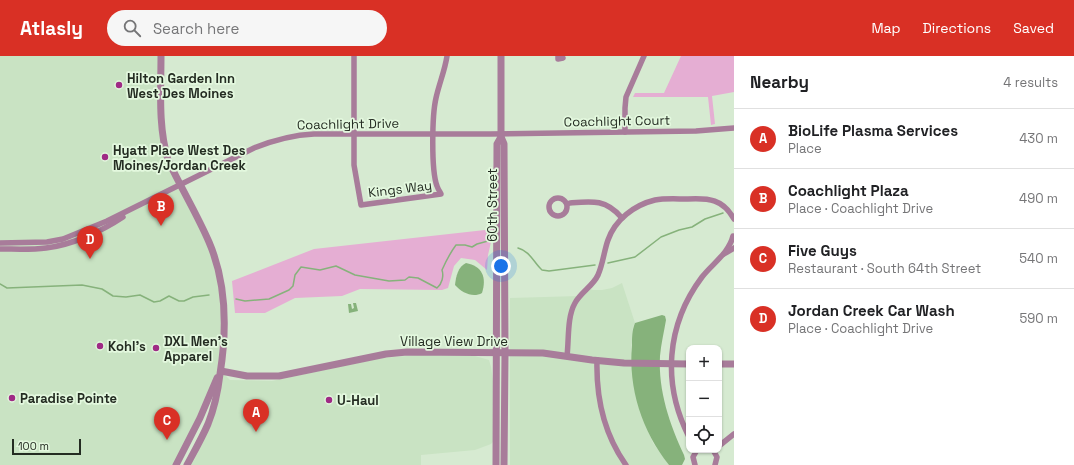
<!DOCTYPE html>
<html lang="en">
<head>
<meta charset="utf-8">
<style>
  body { margin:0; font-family:"Space Grotesk",sans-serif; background:#f6f6f6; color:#202124 }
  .controls { position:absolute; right:12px; bottom:12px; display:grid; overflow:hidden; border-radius:8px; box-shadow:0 1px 3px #0004 }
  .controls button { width:36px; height:36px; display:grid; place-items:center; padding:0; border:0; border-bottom:1px solid #e0e0e0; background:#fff; color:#202124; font:20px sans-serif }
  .scale { position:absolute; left:12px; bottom:10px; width:69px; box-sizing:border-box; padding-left:4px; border:2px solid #242c22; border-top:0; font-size:11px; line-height:14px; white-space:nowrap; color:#242c22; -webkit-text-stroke:3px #e3f8de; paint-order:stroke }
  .you { position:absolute; left:501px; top:210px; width:14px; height:14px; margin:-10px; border:3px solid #fff; border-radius:50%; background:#1a73e8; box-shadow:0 0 0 6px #1a73e833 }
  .badge { display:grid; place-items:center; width:26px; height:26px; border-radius:50%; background:#d93025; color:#fff; font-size:13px; font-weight:700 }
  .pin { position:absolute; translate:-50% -33px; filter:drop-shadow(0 1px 2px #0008) }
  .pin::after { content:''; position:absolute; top:21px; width:14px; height:12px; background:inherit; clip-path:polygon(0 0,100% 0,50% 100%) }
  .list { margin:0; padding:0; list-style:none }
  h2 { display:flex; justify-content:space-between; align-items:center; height:52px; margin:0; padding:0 16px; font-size:17px }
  h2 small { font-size:13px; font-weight:400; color:#757577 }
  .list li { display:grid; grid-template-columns:26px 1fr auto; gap:12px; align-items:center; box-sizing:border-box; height:60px; padding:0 16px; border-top:1px solid #e0e0e0 }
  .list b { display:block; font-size:15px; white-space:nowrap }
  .list p { margin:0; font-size:13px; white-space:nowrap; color:#757577 }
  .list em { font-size:13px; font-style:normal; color:#757577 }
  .icon { flex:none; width:22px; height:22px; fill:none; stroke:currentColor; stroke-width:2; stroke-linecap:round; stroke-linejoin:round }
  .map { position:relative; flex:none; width:734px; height:409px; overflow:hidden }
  header { display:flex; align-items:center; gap:24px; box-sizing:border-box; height:56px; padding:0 20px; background:#d93025; color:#fff }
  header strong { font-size:19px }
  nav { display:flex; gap:22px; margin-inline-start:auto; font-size:14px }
  .search { width:280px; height:36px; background:#f6f6f6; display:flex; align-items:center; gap:10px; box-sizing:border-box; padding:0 14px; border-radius:22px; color:#757577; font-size:15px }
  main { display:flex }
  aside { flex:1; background:#fff }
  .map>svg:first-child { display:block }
</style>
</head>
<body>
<header>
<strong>Atlasly</strong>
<div class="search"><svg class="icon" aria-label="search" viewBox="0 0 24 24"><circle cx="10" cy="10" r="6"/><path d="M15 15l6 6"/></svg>Search here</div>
<nav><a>Map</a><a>Directions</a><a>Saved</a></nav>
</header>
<main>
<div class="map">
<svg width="734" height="409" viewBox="0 0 734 409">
  <rect width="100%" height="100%" fill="#d6ead1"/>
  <!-- built -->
  <g fill="#c9e3c3">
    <polygon points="0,0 161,0 165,94 209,186 224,255 221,315 230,324 272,325 382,302 420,299 475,300 489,304 491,311 493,325 493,386 491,388 475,394 421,399 421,409 187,409 208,368 218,330 176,409 0,409"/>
    <polygon points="622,227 635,267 633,271 631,295 639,352 653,387 669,409 510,409 510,242 579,240 588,232 593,234 602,234 612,232"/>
  </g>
  <!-- green -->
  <g fill="#e5aed3">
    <polygon points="681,0 734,0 734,36 712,40 715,68 711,69 708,41 633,41 635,37 664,37"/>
    <polygon points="494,173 488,199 487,214 475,204 461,202 454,210 448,232 442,234 360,233 342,240 295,242 265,257 235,257 232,225 314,193"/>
  </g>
  <!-- water -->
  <g fill="#86b27b">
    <path d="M466 207C482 210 487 221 482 237 473 242 462 237 455 229 456 220 458 211 466 207Z"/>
    <polygon points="353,247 356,247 358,255 349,257 348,248 351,248 352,253 354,252"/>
    <path d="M662 259 665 260 666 264C664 276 661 288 660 300 658 335 670 369 684 399L685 403 682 409H669C642 375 628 332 632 289 632 282 632 274 635 267Z"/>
  </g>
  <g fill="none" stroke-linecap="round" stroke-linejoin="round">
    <!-- stream -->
    <g stroke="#86b27b" stroke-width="1.5">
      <path d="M518 192C530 195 534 207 542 214L549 215 595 209"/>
      <polyline points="608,207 635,201 661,181 679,174 692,171 705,163 723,157"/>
      <polyline points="0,228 7,232 82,229 102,233 113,240 126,241 140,239 154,246 160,245 169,240 179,245 184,245 193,241 209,239"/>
      <path d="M236 243 245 245 269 243 289 234 293 230 295 219 301 211 320 214 336 210 355 219 389 225 405 224 409 221 418 222 437 232C442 228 444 220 442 214 446 205 450 197 456 189H465L472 191 477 188 488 185"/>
    </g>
    <!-- minor -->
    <g stroke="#a87c9a" stroke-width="5.5">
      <path d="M354 0V109L361 149 441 138C440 136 438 133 437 130 431 114 432 59 436 42 439 28 445 14 447 0"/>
      <polyline points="558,0 558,3 563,2"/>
      <polyline points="625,76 625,52 626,41 644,0"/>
      <circle cx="558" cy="151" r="9"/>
      <path d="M567 148 570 147C592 145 606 143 622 162"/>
      <path d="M0 187 47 186 63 183 107 165 254 92C274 84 293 79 314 78H490L696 75 734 72"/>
      <path d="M0 193C15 193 31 194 46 192 72 189 102 175 123 161"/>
      <polyline points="724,198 734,192"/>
      <path d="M567 300C569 283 567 261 575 247 581 236 593 230 598 219 603 208 604 195 608 184 615 164 634 149 655 144 665 142 677 143 688 143 709 142 723 143 734 163"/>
      <path d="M597 304C596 342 604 378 626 409"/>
      <path d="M689 381C662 328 666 269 702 221 712 208 729 197 733 180"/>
      <polyline points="719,390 734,378"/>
      <polyline points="713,394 717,401 715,409"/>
      <polyline points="695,409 693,401 697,394"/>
    </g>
    <!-- tertiary -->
    <g stroke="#a87c9a" stroke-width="7">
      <path d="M161 0C161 35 158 70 168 104 181 132 197 158 209 186 227 228 227 274 220 318 218 335 214 353 208 368 202 382 194 396 187 409"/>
      <polyline points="501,81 504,88 505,297 504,409"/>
      <polyline points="719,308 734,308"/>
      <polyline points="221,315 247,320 279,320 386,298 407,296 543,297 592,304 624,307 689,308"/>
      <polyline points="176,409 200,362 217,322"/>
      <polyline points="496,409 497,88 501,81 501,0"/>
    </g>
  </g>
  <!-- markers -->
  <g fill="#9f2a85" stroke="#e3f8de" stroke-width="1.5">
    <circle cx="119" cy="29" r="4"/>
    <circle cx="105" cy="101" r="4"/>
    <circle cx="100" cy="290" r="4"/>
    <circle cx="156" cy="292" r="4"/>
    <circle cx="12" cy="342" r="4"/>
    <circle cx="329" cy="344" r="4"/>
  </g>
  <g text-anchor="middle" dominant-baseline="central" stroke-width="3.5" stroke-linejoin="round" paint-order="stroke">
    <!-- poi labels -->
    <g font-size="13" font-weight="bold" fill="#242c22" stroke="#e3f8de" text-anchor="start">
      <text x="127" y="22">Hilton Garden Inn<tspan x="127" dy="15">West Des Moines</tspan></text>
      <text x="113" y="94">Hyatt Place West Des<tspan x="113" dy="15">Moines/Jordan Creek</tspan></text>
      <text x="164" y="285">DXL Men's<tspan x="164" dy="15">Apparel</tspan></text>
      <text x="108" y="290">Kohl's</text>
      <text x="20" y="342">Paradise Pointe</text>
      <text x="337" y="344">U-Haul</text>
    </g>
    <!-- street labels -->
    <g font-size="13" fill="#242c22" stroke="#e3f8de">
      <text transform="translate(617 65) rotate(-1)">Coachlight Court</text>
      <text transform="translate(348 68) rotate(-1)">Coachlight Drive</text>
      <text transform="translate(400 133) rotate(-7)">Kings Way</text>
      <text transform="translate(492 149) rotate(-90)">60th Street</text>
      <text x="454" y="285">Village View Drive</text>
    </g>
  </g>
</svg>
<div class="controls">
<button>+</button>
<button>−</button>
<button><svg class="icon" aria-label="locate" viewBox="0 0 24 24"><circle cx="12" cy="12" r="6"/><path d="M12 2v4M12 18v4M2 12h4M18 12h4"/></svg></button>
</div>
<div class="scale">100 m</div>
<div class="you"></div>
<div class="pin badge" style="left:256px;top:376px">A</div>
<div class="pin badge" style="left:161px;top:170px">B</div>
<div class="pin badge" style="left:167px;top:384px">C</div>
<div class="pin badge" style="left:90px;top:203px">D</div>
</div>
<aside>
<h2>Nearby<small>4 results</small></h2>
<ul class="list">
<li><span class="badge">A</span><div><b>BioLife Plasma Services</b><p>Place</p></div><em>430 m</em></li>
<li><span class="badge">B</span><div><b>Coachlight Plaza</b><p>Place · Coachlight Drive</p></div><em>490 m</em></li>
<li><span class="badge">C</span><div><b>Five Guys</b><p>Restaurant · South 64th Street</p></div><em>540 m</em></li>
<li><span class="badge">D</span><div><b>Jordan Creek Car Wash</b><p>Place · Coachlight Drive</p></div><em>590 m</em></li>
</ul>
</aside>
</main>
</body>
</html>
